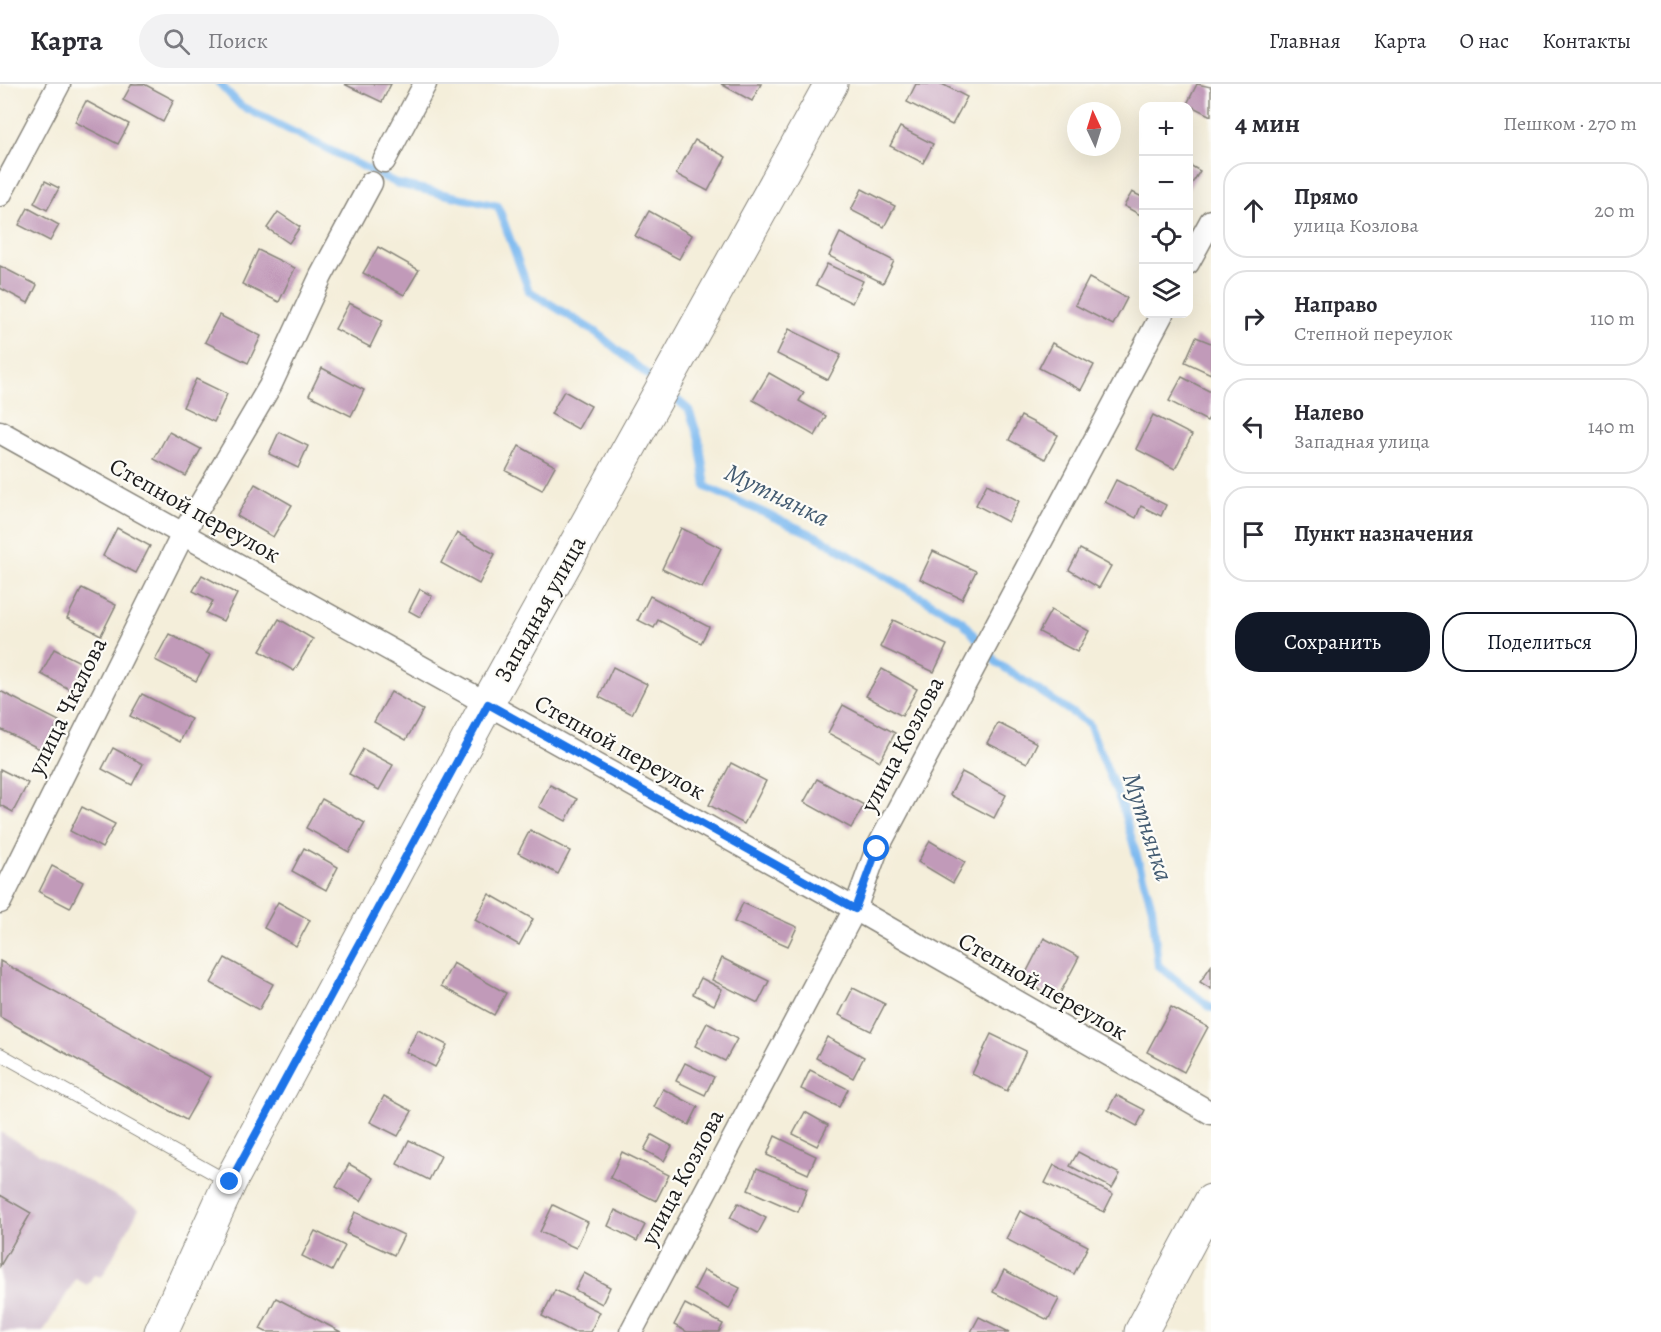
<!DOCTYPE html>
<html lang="ru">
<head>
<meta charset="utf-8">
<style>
  body { margin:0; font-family:Alegreya,serif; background:#f2f2f3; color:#2b2b33 }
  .controls { position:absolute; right:18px; top:18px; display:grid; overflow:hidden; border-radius:12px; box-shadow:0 6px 24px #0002 }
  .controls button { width:54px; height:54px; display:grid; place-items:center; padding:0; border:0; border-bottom:2px solid #e1e1e2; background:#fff; color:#2b2b33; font:30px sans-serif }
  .compass { position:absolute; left:1067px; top:18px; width:54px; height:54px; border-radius:50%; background:#fff; box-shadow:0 6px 24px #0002; rotate:356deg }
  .stop { position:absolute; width:18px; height:18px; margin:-14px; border:4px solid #1a73e8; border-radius:50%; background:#fff }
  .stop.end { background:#1a73e8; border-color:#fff; box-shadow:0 2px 6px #0008 }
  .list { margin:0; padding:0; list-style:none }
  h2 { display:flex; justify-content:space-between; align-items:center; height:78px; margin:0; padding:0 24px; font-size:26px }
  h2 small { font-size:20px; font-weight:400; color:#7c7c81 }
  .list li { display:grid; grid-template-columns:39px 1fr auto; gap:18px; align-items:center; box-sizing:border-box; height:96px; margin:0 12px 12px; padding:0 12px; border:2px solid #e1e1e2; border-radius:24px }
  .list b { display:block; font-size:22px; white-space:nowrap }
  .list p { margin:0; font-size:20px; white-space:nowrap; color:#7c7c81 }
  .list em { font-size:20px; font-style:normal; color:#7c7c81 }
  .actions { display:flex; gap:12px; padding:18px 24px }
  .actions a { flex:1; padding:14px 0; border:2px solid #111827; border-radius:24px; text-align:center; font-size:21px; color:#111827 }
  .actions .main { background:#111827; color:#fff }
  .icon { flex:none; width:33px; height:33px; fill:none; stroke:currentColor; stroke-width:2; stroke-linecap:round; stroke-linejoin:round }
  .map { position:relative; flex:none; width:1211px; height:1248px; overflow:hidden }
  header { display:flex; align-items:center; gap:36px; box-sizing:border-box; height:84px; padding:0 30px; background:#fff; border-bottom:2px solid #e1e1e2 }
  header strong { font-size:28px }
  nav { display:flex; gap:33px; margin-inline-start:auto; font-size:21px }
  .search { width:420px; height:54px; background:#f2f2f3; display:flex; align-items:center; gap:15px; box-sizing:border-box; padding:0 21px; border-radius:33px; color:#7c7c81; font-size:22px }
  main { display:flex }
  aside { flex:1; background:#fff }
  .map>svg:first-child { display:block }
</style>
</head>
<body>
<header>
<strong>Карта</strong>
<div class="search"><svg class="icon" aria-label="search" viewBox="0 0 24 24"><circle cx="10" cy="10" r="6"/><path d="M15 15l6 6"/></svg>Поиск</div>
<nav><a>Главная</a><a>Карта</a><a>О нас</a><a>Контакты</a></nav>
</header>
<main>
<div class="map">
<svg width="1211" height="1248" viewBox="0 0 1211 1248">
  <rect width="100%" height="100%" fill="#fdfcf7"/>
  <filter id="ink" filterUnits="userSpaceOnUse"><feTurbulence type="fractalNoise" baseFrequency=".0167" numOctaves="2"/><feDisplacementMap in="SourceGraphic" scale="12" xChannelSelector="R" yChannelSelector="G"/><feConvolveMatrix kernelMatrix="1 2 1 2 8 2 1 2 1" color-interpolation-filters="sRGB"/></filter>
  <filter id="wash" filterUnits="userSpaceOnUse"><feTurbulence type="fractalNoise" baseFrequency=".008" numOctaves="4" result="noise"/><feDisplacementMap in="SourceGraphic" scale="24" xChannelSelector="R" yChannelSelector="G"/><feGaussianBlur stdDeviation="1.35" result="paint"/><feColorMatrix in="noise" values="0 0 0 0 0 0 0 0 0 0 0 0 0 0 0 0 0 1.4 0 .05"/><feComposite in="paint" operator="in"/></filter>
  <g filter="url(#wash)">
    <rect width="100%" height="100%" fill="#f4eeda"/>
    <!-- industrial -->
    <polygon fill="#d0bdcd" points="0,1048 139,1125 102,1193 94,1191 87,1201 76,1195 43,1248 0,1248"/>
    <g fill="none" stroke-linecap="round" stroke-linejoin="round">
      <!-- stream -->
      <g stroke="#7ebaf0" stroke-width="8">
        <polyline points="220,0 241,22 398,100 498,122 529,207 597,249 657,299"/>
        <polyline points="668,308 689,326 699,355 706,403 818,453 962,537 996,578 1089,640 1122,722 1152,823 1158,881 1211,924"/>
      </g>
    </g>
    <g id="blocks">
      <!-- building -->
      <g fill="#c19ab9">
        <polygon points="132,0 144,0 174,16 163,38 123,16"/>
        <polygon points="344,0 391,0 382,18"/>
        <polygon points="721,0 761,0 752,17"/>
        <polygon points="916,0 942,0 967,13 952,41 907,18"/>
        <polygon points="1197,0 1211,3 1211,32 1187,20"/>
        <polygon points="86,17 129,40 118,60 75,38"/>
        <polygon points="900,43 933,60 923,79 890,62"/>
        <polygon points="695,56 726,73 708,107 676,90"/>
        <polygon points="1188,80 1200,87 1188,106"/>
        <polygon points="45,97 59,104 47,126 34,119"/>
        <polygon points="862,105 895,122 884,143 851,126"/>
        <polygon points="1132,108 1144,114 1144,133 1124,122"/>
        <polygon points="28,124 59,141 50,157 19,141"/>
        <polygon points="649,127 692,151 679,175 635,152"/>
        <polygon points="278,128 300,143 289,159 267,144"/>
        <polygon points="840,149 894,177 883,199 829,172"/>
        <polygon points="378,163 419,186 404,211 363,189"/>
        <polygon points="258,166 295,184 279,218 242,200"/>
        <polygon points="827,180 863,197 852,219 816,201"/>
        <polygon points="0,182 37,201 28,219 0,204"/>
        <polygon points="1089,194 1127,214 1113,241 1075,221"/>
        <polygon points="349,219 383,236 370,263 335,245"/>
        <polygon points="219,231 261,252 248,279 205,258"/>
        <polygon points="789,245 841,271 828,296 777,270"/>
        <polygon points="1196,253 1211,259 1211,290 1185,278"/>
        <polygon points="1052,259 1094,281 1081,306 1039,284"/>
        <polygon points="322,284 364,306 351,332 309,311"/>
        <polygon points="769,289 804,309 799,317 826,332 815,352 753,316"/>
        <polygon points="1182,293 1211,308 1211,330 1207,337 1169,317"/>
        <polygon points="196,295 227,310 214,338 183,323"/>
        <polygon points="564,307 591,322 578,345 551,330"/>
        <polygon points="1153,331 1192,351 1175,385 1136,365"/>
        <polygon points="1021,332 1058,351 1045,375 1009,356"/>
        <polygon points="169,348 201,365 186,392 154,375"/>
        <polygon points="279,348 308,362 298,384 269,370"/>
        <polygon points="519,362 555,382 542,406 506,387"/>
        <polygon points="1116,396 1166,421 1161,432 1141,422 1136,434 1105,418"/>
        <polygon points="255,400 292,421 273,453 237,432"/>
        <polygon points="987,400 1019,417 1008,438 976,421"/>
        <polygon points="117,444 150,462 136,489 103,472"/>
        <polygon points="681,444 721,464 702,504 662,485"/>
        <polygon points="457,449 495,470 479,500 441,479"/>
        <polygon points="1080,465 1111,482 1099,504 1069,486"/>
        <polygon points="933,467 976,487 962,515 920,495"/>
        <polygon points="202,491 237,510 223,537 206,529 213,517 193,507"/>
        <polygon points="82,504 116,521 101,551 67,534"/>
        <polygon points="420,505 432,512 420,533 409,527"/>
        <polygon points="650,512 709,543 701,559 658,536 654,544 638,536"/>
        <polygon points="1051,526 1089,547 1077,568 1039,548"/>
        <polygon points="279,535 313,555 294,587 260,567"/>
        <polygon points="893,536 947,561 934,588 880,563"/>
        <polygon points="169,550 210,571 196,597 155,576"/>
        <polygon points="54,565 84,580 71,606 41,590"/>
        <polygon points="613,583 647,600 632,630 599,613"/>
        <polygon points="882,585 917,605 902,632 866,612"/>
        <polygon points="0,607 59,637 44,667 0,645"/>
        <polygon points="391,608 423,626 406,656 374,638"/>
        <polygon points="142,610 191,635 180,658 130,632"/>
        <polygon points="843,621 895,649 880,677 828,649"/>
        <polygon points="998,639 1037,659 1027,679 987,659"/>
        <polygon points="113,664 143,680 132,701 102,685"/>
        <polygon points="363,665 393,681 379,706 349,690"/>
        <polygon points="731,679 766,697 744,740 709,721"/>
        <polygon points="0,685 28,699 13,728 0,721"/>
        <polygon points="962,688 1006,711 994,734 950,711"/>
        <polygon points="817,695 864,721 851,744 804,718"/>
        <polygon points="550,701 577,715 566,737 539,723"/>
        <polygon points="322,715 365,739 349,768 306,744"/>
        <polygon points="82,723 115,740 102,764 70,747"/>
        <polygon points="530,746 570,767 558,790 518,769"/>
        <polygon points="930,757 965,778 953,799 918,778"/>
        <polygon points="304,764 338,783 326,806 292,787"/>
        <polygon points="52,782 83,798 70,824 39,808"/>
        <polygon points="489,810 533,835 519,861 475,836"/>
        <polygon points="278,818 310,836 296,862 264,844"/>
        <polygon points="743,819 797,843 788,862 734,838"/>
        <polygon points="1044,854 1079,873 1057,915 1022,897"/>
        <polygon points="225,874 273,900 259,926 211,899"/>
        <polygon points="722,874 769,897 758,919 712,896"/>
        <polygon points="0,877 210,993 186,1036 0,933"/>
        <polygon points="453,879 506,909 494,931 441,902"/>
        <polygon points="1211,882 1211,905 1200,898"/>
        <polygon points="701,894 722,905 714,921 693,910"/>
        <polygon points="853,904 885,920 871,947 839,931"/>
        <polygon points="1171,923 1208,943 1184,988 1147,968"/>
        <polygon points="707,939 737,955 725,977 695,962"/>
        <polygon points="418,946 447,961 435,983 406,968"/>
        <polygon points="991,950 1026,967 1007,1007 972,990"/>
        <polygon points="827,953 864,973 853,994 816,974"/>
        <polygon points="685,979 714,993 705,1011 676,997"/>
        <polygon points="810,986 848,1005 839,1023 801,1005"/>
        <polygon points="663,1005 698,1023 689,1041 654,1023"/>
        <polygon points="1116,1011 1145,1026 1137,1042 1108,1026"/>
        <polygon points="384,1012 412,1027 398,1052 370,1038"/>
        <polygon points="805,1028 828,1041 817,1062 793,1050"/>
        <polygon points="652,1051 672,1062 664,1077 644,1066"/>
        <polygon points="775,1052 816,1072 808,1090 767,1071"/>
        <polygon points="409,1056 441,1072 429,1096 397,1080"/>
        <polygon points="622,1068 669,1091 656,1117 610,1094"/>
        <polygon points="1078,1068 1120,1090 1112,1104 1070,1082"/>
        <polygon points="349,1080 374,1094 361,1117 336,1103"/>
        <polygon points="1054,1081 1113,1110 1104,1128 1045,1099"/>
        <polygon points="757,1084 807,1105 798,1128 748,1106"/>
        <polygon points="0,1111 31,1129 0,1182"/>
        <polygon points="738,1119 766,1134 758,1149 730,1134"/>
        <polygon points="553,1121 588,1138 576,1164 540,1148"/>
        <polygon points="615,1126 645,1141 637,1157 608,1142"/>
        <polygon points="1020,1127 1088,1162 1074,1190 1006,1155"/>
        <polygon points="355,1128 404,1151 394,1171 346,1149"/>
        <polygon points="315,1147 345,1162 332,1187 302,1172"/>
        <polygon points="704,1186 740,1204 729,1225 694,1206"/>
        <polygon points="1004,1186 1059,1215 1048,1236 993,1208"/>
        <polygon points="584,1189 610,1203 602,1220 575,1206"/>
        <polygon points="555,1206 600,1228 590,1248 573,1248 542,1232"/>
        <polygon points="276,1214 341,1248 266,1248 260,1245"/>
        <polygon points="685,1220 723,1240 719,1248 687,1248 674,1241"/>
        <polygon points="979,1233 1009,1248 971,1248"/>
      </g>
    </g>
  </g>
  <g filter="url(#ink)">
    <use href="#blocks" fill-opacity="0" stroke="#88857b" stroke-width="1.5"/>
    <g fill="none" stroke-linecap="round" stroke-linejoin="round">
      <!-- lane casing -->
      <g stroke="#88857b" stroke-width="14">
        <polyline id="lane" points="0,970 229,1098"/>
      </g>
      <!-- street casing -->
      <g stroke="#88857b" stroke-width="25">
        <g id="street">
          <polyline points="384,77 425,0"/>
          <polyline points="0,111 59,0"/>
          <polyline points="1188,179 1211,137"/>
          <polyline points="0,348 855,825 1211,1029"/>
          <polyline points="0,818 183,450 270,302 321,192 371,99"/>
          <polyline points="631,1248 855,825 877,765 1162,230"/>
        </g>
      </g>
      <!-- secondary casing -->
      <g stroke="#88857b" stroke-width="35">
        <g id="secondary">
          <polyline points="161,1248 230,1098 487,620 831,0"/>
          <polyline points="1141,1248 1211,1117"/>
        </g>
      </g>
      <!-- lane -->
      <use href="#lane" stroke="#fff" stroke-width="12"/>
      <!-- street -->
      <use href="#street" stroke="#fff" stroke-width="22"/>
      <!-- secondary -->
      <use href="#secondary" stroke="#fff" stroke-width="33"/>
    </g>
  </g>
  <g fill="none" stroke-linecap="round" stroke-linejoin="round" filter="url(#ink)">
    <!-- route -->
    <polyline stroke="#1a73e8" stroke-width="8" points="230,1098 488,620 855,825 877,765"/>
  </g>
  <g text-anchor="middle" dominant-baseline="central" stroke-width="4.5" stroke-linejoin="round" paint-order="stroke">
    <!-- street labels -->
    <g font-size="24" fill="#1c1c1c" stroke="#fdfcf7">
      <text transform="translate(195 426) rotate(29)">Степной переулок</text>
      <text transform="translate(540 525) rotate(-61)">Западная улица</text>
      <text transform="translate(67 622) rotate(-64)">улица Чкалова</text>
      <text transform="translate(902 660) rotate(-62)">улица Козлова</text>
      <text transform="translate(620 663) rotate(29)">Степной переулок</text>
      <text transform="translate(1043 902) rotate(30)">Степной переулок</text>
      <text transform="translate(682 1093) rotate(-62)">улица Козлова</text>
    </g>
    <!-- water labels -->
    <g font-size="26" font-style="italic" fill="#435b71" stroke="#fdfcf7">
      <text transform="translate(777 411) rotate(26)">Мутнянка</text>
      <text transform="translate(1148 743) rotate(72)">Мутнянка</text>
    </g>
  </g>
</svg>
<div class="controls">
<button>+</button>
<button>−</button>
<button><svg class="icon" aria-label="locate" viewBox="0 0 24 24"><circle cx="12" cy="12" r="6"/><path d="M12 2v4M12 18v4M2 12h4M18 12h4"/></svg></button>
<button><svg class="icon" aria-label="layers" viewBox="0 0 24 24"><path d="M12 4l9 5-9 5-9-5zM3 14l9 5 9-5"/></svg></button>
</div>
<svg class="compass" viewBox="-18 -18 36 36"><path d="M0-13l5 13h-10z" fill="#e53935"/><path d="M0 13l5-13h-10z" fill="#7c7c81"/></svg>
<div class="stop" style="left:877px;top:765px"></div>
<div class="stop end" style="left:230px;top:1098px"></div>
</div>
<aside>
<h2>4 мин<small>Пешком · 270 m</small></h2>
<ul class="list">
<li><svg class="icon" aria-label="ahead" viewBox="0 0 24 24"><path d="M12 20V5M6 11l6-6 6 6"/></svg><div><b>Прямо</b><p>улица Козлова</p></div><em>20 m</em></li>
<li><svg class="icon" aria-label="right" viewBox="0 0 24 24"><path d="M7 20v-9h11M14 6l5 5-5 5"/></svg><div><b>Направо</b><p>Степной переулок</p></div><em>110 m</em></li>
<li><svg class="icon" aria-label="left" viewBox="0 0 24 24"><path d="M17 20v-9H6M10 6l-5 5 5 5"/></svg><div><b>Налево</b><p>Западная улица</p></div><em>140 m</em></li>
<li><svg class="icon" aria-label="arrive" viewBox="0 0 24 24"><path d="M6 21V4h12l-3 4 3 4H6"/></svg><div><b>Пункт назначения</b></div></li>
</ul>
<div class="actions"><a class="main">Сохранить</a><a>Поделиться</a></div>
</aside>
</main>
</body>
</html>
